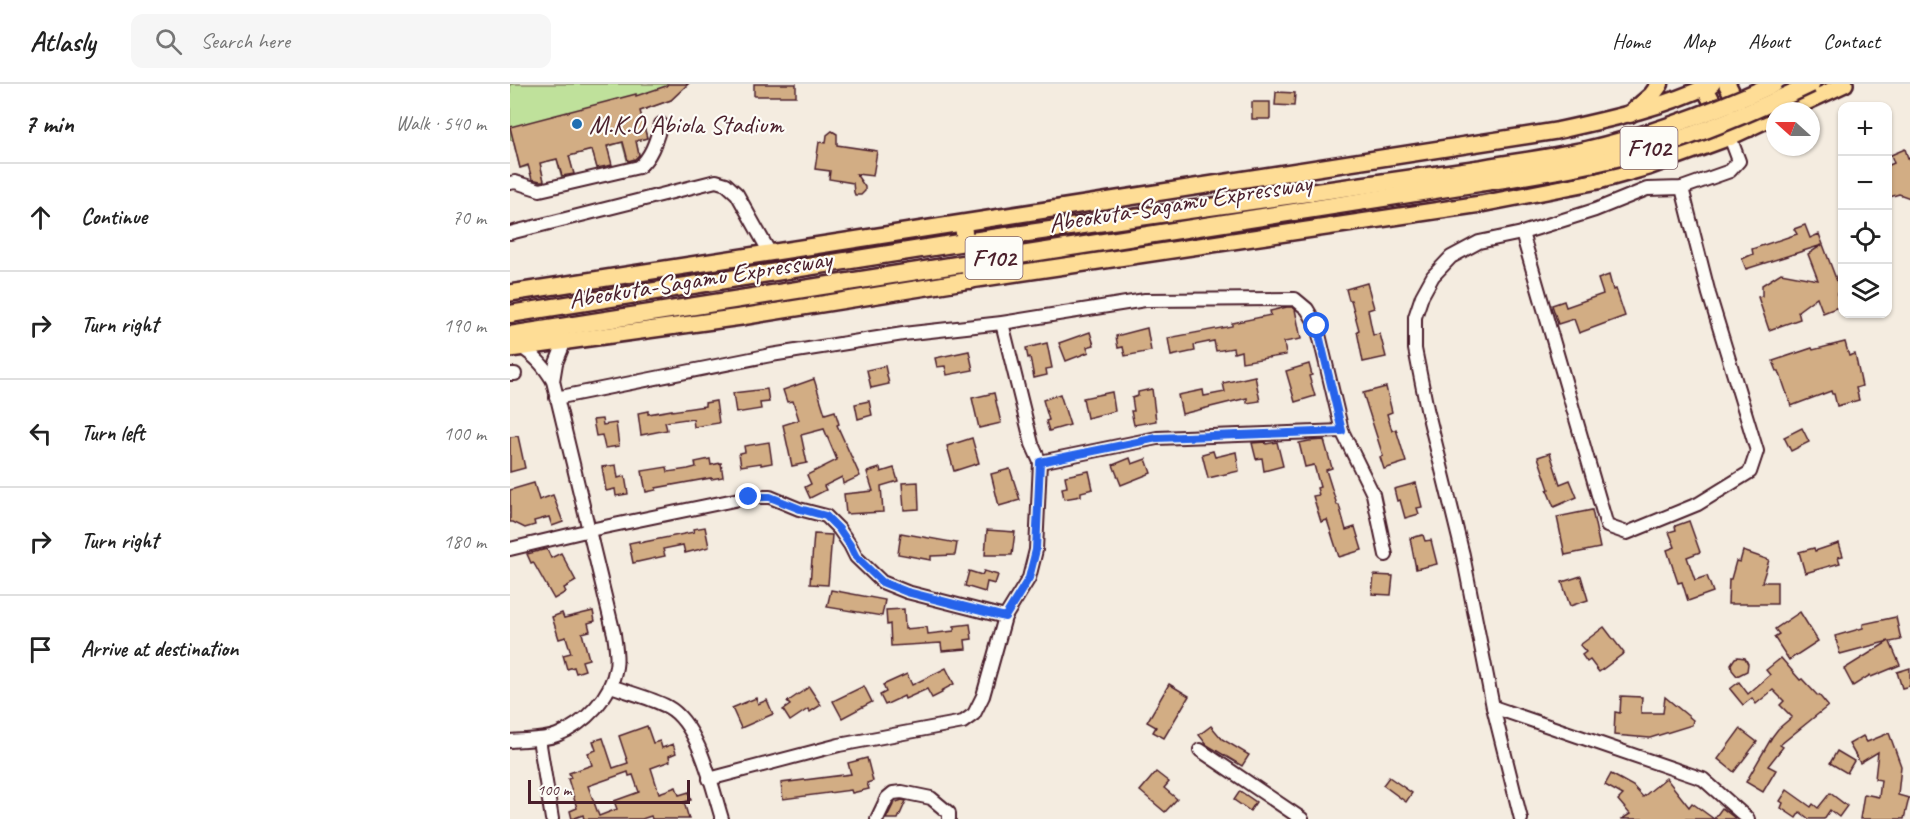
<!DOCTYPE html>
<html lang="en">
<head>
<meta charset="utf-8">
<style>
  body { margin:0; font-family:Caveat,sans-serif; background:#f6f6f6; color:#222 }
  .controls { position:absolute; right:18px; top:18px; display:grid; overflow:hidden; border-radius:12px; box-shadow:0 2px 4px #0004 }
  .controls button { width:54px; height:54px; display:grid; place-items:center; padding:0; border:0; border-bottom:2px solid #e0e0e0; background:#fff; color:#222; font:30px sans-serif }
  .compass { position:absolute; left:1256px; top:18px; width:54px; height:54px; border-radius:50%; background:#fff; box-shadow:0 2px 4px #0004; rotate:291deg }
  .scale { position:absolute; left:18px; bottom:15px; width:162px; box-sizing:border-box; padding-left:6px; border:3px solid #4a1f2b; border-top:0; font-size:16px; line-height:21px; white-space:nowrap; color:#4a1f2b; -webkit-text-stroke:4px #fdfcf7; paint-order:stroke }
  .stop { position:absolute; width:18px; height:18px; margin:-14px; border:4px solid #2563eb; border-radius:50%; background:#fff }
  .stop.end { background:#2563eb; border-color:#fff; box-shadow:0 2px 6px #0008 }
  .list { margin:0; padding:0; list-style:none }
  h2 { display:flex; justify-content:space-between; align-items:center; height:78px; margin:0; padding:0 24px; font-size:26px }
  h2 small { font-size:20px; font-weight:400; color:#767676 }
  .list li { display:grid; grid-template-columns:39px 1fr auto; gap:18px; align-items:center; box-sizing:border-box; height:108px; padding:0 24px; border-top:2px solid #e0e0e0 }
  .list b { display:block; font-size:22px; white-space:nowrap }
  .list em { font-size:20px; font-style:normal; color:#767676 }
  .icon { flex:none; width:33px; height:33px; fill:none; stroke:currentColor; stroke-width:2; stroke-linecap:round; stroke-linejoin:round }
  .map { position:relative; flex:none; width:1400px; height:735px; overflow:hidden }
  header { display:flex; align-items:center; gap:36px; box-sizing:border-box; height:84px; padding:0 30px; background:#fff; border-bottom:2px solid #e0e0e0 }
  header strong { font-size:28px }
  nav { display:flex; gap:33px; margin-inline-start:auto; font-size:21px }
  .search { width:420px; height:54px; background:#f6f6f6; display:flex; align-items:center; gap:15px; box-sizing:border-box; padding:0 21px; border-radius:12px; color:#767676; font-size:22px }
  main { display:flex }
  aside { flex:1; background:#fff }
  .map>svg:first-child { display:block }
</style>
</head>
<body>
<header>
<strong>Atlasly</strong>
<div class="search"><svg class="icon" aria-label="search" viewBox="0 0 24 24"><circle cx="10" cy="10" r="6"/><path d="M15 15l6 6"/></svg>Search here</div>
<nav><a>Home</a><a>Map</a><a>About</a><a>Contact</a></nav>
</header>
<main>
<aside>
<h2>7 min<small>Walk · 540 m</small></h2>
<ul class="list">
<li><svg class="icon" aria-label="ahead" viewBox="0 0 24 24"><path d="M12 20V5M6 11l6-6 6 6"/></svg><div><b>Continue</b></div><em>70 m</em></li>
<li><svg class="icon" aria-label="right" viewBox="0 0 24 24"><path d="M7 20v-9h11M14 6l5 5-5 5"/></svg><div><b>Turn right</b></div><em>190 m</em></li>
<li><svg class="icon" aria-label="left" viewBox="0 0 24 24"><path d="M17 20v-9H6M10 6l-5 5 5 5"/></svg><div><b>Turn left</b></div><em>100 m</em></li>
<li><svg class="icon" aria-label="right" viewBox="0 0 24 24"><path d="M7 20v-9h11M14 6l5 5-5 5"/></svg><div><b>Turn right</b></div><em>180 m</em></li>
<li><svg class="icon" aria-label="arrive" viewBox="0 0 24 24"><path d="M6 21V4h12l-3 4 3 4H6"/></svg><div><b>Arrive at destination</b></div></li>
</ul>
</aside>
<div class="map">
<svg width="1400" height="735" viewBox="0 0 1400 735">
  <rect width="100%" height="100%" fill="#f4ece0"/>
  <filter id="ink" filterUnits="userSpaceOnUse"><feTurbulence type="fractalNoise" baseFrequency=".0167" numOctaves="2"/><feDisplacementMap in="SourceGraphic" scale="12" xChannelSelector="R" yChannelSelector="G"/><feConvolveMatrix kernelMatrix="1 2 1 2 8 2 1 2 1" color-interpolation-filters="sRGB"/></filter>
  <g filter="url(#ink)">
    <!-- green -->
    <polygon fill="#bfe19b" stroke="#848063" stroke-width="1.5" points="0,0 178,0 161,16 130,27 137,54 126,57 130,75 118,79 112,58 97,63 102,83 88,87 82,66 59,72 64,91 52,94 47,75 30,79 34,97 23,100 19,82 10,84 3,56 0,56"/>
    <!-- building -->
    <g fill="#d2ad84" stroke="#4a1f2b" stroke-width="1.5" fill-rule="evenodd">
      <polygon points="158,0 178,0 161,16 130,27 137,54 126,57 129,71 125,75 118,77 113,58 97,62 102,81 87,84 82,66 59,72 64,90 52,92 47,75 30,79 34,97 30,97 22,95 18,81 10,84 0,43 126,10 126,12 156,2"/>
      <rect x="244" y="0" width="42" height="12"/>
      <polygon points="766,8 785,9 784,22 765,21"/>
      <rect x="742" y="18" width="18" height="17"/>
      <polygon points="322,47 327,50 327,61 367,67 363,92 346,90 355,103 355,107 351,111 345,111 344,108 343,99 319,95 320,87 305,85 309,58 316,59 317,51"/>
      <polygon points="1395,65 1398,74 1400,73 1400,114 1389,110 1377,114 1377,82 1384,79 1381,71"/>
      <polygon points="1295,141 1300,154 1309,150 1331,208 1327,210 1331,222 1313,229 1307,213 1288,227 1290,235 1259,246 1248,213 1252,212 1252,201 1271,189 1308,196 1298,170 1312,161 1236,185 1232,175 1243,170 1242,165 1287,150 1284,145"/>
      <polygon points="1099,191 1103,206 1106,205 1115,232 1069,249 1064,235 1048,240 1042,221 1054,217 1056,223 1093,210 1088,195"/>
      <polygon points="857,199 864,224 858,226 863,251 870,250 876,273 853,278 847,247 849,246 841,216 839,216 836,205"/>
      <polygon points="777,223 782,223 785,225 791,255 774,258 776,271 732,278 731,267 724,269 723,264 706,267 704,257 684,261 685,267 661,272 658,254 722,242 722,239 761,231 760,227"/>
      <polygon points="637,244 641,267 615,272 613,263 608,264 606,252"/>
      <polygon points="580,248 584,261 577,263 579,268 556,277 549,259"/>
      <polygon points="1335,258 1339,272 1345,270 1352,302 1346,304 1349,316 1327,322 1324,310 1322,310 1321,307 1281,322 1269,287 1267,287 1263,277 1302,264 1303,266"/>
      <polygon points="537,259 542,284 536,285 537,291 524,294 520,273 518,274 516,264"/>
      <polygon points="459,267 463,286 437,291 435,282 427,283 425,274"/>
      <polygon points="799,280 802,291 799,292 805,312 785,318 776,287"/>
      <polygon points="375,282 379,300 361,304 357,286"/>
      <polygon points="745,292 750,317 737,319 737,314 672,330 668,311 693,306 694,312 715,308 713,299"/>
      <polygon points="304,295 315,330 325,327 329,340 327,341 350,392 333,400 332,393 314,402 316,406 300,414 295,403 301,400 297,391 327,376 314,345 291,351 297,379 282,382 273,341 289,336 283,317 277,318 273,306"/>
      <polygon points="876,303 882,328 877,330 882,347 886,345 896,378 874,385 870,373 873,372 853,309"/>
      <polygon points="257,305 259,318 250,319 251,325 226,329 223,309"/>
      <polygon points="642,305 646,337 624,341 621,327 624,327 622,314 628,312 628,308"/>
      <polygon points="602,308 605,327 577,334 573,314"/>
      <polygon points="484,309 491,339 469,344 462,314"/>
      <polygon points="550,310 560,341 539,347 536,337 539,336 533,316"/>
      <polygon points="206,317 209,339 184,343 183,335 176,336 176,335 155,338 157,346 131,351 128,329 138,327 138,330 162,326 162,327 195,322 195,319"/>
      <polygon points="359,317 362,331 348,335 345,320"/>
      <polygon points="92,335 93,341 106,339 109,362 95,364 92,351 86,352 83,336"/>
      <polygon points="1292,344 1299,358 1281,367 1274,353"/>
      <polygon points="8,352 15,384 0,388 0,353"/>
      <polygon points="462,354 469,379 444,387 437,362"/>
      <polygon points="814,356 822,384 816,386 827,421 829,421 836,446 845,443 852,466 829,473 817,436 811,438 803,412 809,411 807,404 810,403 804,381 795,383 789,359 799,357"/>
      <polygon points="259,358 262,379 251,381 251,379 231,382 229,369 235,368 234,362"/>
      <polygon points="755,358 756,360 767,358 773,382 754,387 752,374 746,375 742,359"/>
      <polygon points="703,367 705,373 726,368 729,387 698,394 692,370"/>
      <polygon points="1040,369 1050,400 1060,396 1067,413 1044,423 1037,406 1039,405 1028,373"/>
      <polygon points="620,374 622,380 636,375 641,389 611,401 603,381"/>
      <polygon points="200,375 201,381 211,379 213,393 201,395 201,394 146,404 146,406 136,408 132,387 157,383 158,388 178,385 186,383 185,378"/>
      <polygon points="106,381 108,394 115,392 118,410 106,412 105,405 96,407 92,383"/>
      <polygon points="370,384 371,388 384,384 388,397 371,402 373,428 336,430 334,410 363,407 357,388"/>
      <polygon points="500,385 510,416 489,422 481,390"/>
      <polygon points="579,387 583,405 571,408 571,412 554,415 552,404 557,403 555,392"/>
      <polygon points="408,398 409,425 394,426 392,399"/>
      <polygon points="24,399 29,416 43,411 53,438 42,442 39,433 24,437 25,441 15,444 3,438 0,438 0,406"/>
      <polygon points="906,399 912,423 907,424 909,430 895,434 890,416 887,417 884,405"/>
      <polygon points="1082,426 1090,464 1055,471 1047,433"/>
      <polygon points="1179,437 1190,468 1177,473 1185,496 1197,492 1203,508 1178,517 1172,498 1168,499 1157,466 1165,463 1159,448 1166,446 1165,442"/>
      <polygon points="195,443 199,463 175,469 173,461 153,465 155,472 123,479 119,459 129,457 129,459 184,448 183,445"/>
      <polygon points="477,446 505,448 502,471 475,471"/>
      <polygon points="391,449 447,459 445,471 421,472 421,476 388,470"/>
      <polygon points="304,450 322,451 318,501 300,500"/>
      <polygon points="913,451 915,457 921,456 927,480 906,485 900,454"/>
      <polygon points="1329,459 1333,472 1328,473 1330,479 1295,489 1289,468 1304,464 1305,467"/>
      <polygon points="37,465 41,474 51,469 66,497 54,504 56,508 44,515 23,478 21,479 17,470"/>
      <polygon points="1233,467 1259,476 1252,498 1267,498 1267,520 1218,520 1219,495 1221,495 1226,477 1230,478"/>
      <polygon points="459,487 472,491 474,487 488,491 485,500 477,498 475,508 455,502"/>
      <polygon points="864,491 883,492 881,511 862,510"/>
      <polygon points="1071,492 1078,516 1060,522 1052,498"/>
      <polygon points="321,506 375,516 372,532 317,523"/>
      <polygon points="394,525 395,545 417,543 418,550 444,547 444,542 460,540 462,555 455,556 456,565 432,567 431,559 381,562 380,540 377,541 376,526"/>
      <polygon points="83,527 85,537 78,539 80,547 72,549 79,575 72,577 75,586 66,589 64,583 57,585 53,571 61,569 56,553 49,555 42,533 52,529 54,534"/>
      <polygon points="1290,528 1308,557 1279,576 1264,553 1269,550 1265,545"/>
      <polygon points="1386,533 1391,556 1380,558 1390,581 1361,593 1360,591 1343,602 1334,585 1379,557 1330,570 1325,552 1353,544 1353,540"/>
      <polygon points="1094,543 1114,569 1089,588 1080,576 1077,578 1072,571 1076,568 1070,561"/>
      <polygon points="1228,573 1235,574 1238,580 1237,587 1227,592 1222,586 1221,580 1225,574"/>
      <polygon points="1271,574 1290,596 1292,595 1308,612 1309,611 1318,622 1270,661 1273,663 1258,682 1266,686 1253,708 1236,698 1262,653 1268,645 1282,633 1270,621 1274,617 1263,606 1246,620 1242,614 1233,621 1220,605 1229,598 1238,610 1260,591 1256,586"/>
      <polygon points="436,584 444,600 431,607 432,609 422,614 417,605 395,615 394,612 375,621 370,611 376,608 373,601 397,590 402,601"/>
      <polygon points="1400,584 1400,602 1392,604 1387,588"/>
      <polygon points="659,600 679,612 654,654 643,648 646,643 637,638"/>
      <polygon points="354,602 362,618 332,634 323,617"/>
      <polygon points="299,603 311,621 300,628 298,625 280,637 273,626 280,621 277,618"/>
      <polygon points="1111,612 1132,613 1131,629 1153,629 1155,613 1183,636 1182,641 1140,654 1104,651 1105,628 1110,629"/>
      <polygon points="246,614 248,620 257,616 263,630 231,644 222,624"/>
      <path d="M137 642 143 659 150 657 152 664 163 660 166 669 159 672 160 677 141 684 149 709 166 703 169 711 179 708 181 716 174 718 179 735H142L141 732 132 735H74L73 731 62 735 60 727 67 724 58 695 61 694 59 689 82 681 78 669 86 666 83 657 93 654 103 684 118 679 109 652ZM118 688 119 692 123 691 129 708 104 717 107 725 89 732 78 702Z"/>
      <polygon points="701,642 712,655 739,671 732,682 697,661 689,651"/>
      <polygon points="1230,645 1247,658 1224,688 1208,675"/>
      <polygon points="1379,649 1391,682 1388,711 1399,714 1394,735 1350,735 1354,710 1369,713 1371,696 1365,695 1368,668 1350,679 1339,660 1353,652 1357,658"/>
      <polygon points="1327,667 1344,677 1337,689 1320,679"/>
      <polygon points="357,674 363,697 357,699 359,705 342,709 341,706 273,715 271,699 341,690 338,679"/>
      <polygon points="646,688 659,698 654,704 667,715 655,728 630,707"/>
      <polygon points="1101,690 1123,702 1133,713 1156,694 1179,723 1182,719 1204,735 1212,724 1226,735 1112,735 1120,730 1108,716 1113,711 1095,701"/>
      <polygon points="879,693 902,709 896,718 873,701"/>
      <polygon points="1277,706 1301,723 1303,720 1308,724 1320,709 1337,722 1329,733 1320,726 1314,735 1299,735 1290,728 1286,734 1271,724 1273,719 1270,717"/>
      <polygon points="730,707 746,718 740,727 724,716"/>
      <polygon points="392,716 396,717 388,735 376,735 384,719"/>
    </g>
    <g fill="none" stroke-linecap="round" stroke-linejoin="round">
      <!-- minor casing -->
      <g stroke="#4a1f2b" stroke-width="16">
        <g id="minor">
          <path d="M0 99 5 98 30 106 129 83C142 72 146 56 151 40"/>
          <polyline points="0,149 206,97 216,100 227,110 260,169"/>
          <polyline points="1012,149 1097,442 1117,449 1188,420 1240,388 1247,367 1199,210 1172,104"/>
          <polyline points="0,290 5,290"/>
          <polyline points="43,297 46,279 55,257"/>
          <polyline points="46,314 261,271 393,250 492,239 635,216 785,215 797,225 807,242 832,347 863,410 876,471"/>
          <polyline points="530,378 647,354 832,347"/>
          <polyline points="0,465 80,446 239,413 260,413 289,425 316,432 329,445 340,461 346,473 372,498 397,508 495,533"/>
          <path d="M101 602C120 609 141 614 158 623 189 640 202 703 212 735"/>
          <polyline points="983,623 1193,695 1238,735"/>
          <polyline points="29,655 42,735"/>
          <path d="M0 657C15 655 32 657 47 651 75 640 101 613 106 583 108 572 105 560 104 550L43 297C34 282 26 273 11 263"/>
          <polyline points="690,666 792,735"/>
          <polyline points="199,695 329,661 453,638 464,630 473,612 495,533 519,494 526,466 530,378 522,360 492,239"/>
          <polyline points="367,735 377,714 383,709 392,708 421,714 439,729 439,735"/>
          <polyline points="1011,735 983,623 953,471 917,325 905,265 905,233 912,212 923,192 941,173 969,158 1012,149 1085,126 1137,105 1172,104 1220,87 1229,77 1220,53"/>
        </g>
      </g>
      <!-- major casing -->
      <g stroke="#4a1f2b" stroke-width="20">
        <g id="major">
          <polyline points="1277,27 1335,0"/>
          <path d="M0 209 1046 47C1100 35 1152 24 1202 0"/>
          <polyline points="0,265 231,233 461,196 971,120 1088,97 1138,83 1220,53 1265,32"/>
        </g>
      </g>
      <!-- highway casing -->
      <g stroke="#4a1f2b" stroke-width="21">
        <g id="highway">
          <polyline points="1193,0 1220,53"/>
          <polyline points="1217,0 1239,44"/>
          <polyline points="1120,30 1142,11 1150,0"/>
          <polyline points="453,140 455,158"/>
          <polyline points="459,178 461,196"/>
          <polyline points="0,230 455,158 967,85"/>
          <polyline points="0,251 969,99"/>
        </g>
      </g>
      <!-- minor -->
      <use href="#minor" stroke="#fdfcf7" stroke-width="12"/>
      <!-- major -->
      <use href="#major" stroke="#fedd96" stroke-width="15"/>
      <!-- highway -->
      <use href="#highway" stroke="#fedd96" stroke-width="16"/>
      <!-- highway-bridge casing -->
      <g stroke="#4a1f2b" stroke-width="21" stroke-linecap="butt">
        <g id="highway-bridge">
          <path d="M967 85C1002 79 1038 74 1072 67 1138 52 1203 28 1264 0"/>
          <path d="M969 99C1021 91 1074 83 1126 69 1186 52 1245 27 1301 0"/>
        </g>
      </g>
      <!-- highway-bridge -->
      <use href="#highway-bridge" stroke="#fedd96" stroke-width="16"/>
    </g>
  </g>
  <g fill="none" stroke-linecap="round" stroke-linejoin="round" filter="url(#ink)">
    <!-- route -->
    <polyline stroke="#2563eb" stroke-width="8" points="239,413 260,413 290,425 316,432 329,445 340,461 346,473 372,498 397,508 495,533 519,494 526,466 530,378 647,354 832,347 807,242"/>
  </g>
  <!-- markers -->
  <circle fill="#1f6fb2" stroke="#fdfcf7" stroke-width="2" cx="67" cy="40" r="6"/>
  <g text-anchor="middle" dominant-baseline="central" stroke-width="4.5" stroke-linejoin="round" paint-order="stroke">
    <!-- shield labels -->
    <g fill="#fdfcf7" stroke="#806168" stroke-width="1.5">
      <rect x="1110.5" y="43" width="57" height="42" rx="4.5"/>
      <rect x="455.5" y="153" width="57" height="42" rx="4.5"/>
    </g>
    <g font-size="24" font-weight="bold" fill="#4a1f2b">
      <text x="1139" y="64">F102</text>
      <text x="484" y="174">F102</text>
    </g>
    <!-- poi labels -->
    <g font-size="26" fill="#4a1f2b" stroke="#fdfcf7" text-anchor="start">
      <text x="79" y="40">M.K.O Abiola Stadium</text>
    </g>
    <!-- street labels -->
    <g font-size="26" fill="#4a1f2b" stroke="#fdfcf7">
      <text transform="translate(670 119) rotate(-9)">Abeokuta-Sagamu Expressway</text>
      <text transform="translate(190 195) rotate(-9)">Abeokuta-Sagamu Expressway</text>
    </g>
  </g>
</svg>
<div class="controls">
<button>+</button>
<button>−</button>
<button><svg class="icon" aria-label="locate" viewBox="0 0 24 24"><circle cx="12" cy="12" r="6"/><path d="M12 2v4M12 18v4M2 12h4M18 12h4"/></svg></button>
<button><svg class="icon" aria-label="layers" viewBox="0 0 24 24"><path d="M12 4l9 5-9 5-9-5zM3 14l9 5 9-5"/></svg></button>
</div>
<svg class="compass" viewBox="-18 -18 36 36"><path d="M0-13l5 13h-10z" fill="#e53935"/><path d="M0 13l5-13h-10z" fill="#767676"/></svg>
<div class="scale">100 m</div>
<div class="stop" style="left:807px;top:242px"></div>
<div class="stop end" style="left:239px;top:413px"></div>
</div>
</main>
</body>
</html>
